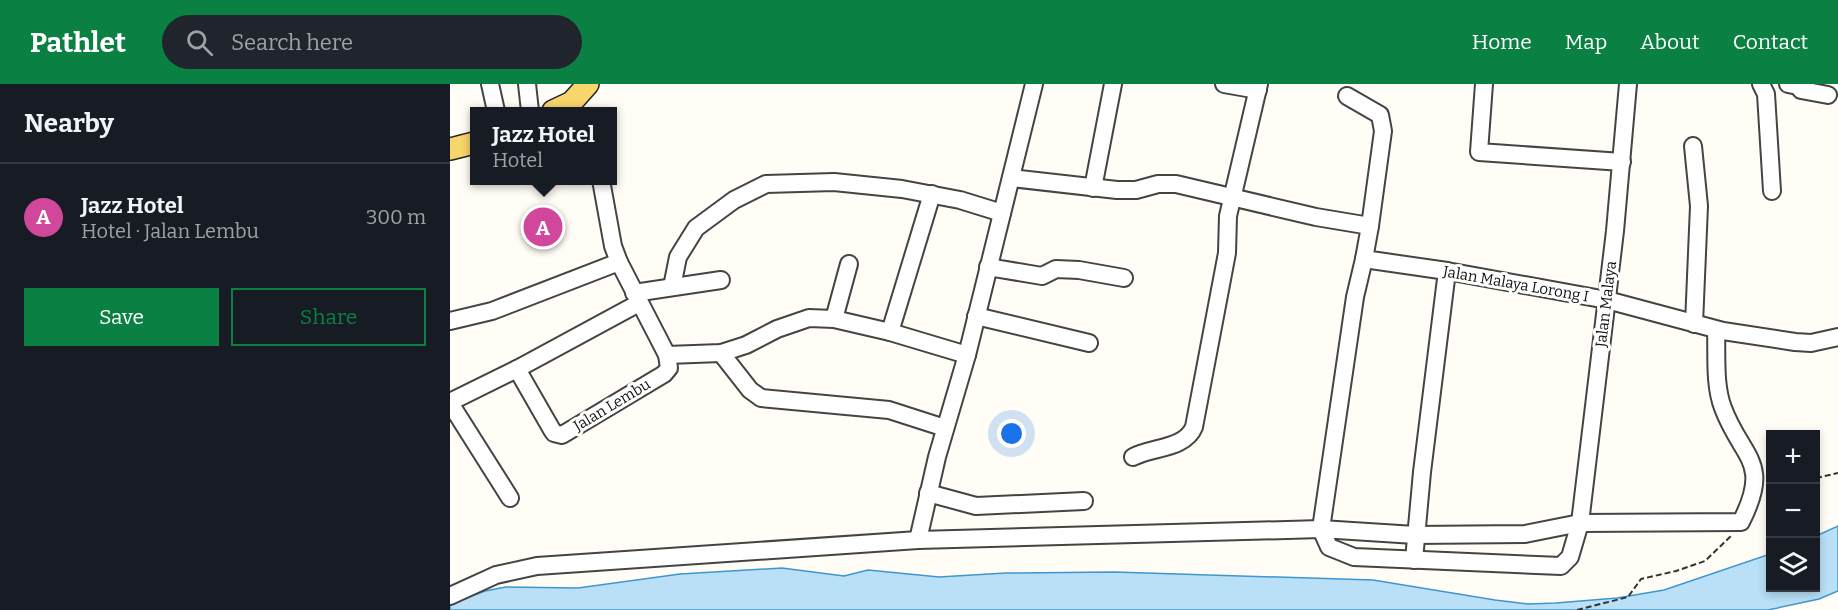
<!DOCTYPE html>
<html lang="en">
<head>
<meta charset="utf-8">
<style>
  body { margin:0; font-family:Bitter,serif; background:#20242c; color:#f1f3f6 }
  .controls { position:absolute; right:18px; bottom:18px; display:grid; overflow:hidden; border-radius:0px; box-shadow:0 3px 9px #0003 }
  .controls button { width:54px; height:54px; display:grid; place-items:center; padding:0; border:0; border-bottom:2px solid #363941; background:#171b24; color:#f1f3f6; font:30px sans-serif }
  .you { position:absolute; left:562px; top:350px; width:21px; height:21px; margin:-15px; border:4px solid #fff; border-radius:50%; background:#1a73e8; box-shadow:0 0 0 9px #1a73e833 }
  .badge { display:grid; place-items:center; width:39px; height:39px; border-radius:50%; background:#0b8043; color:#fff; font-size:20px; font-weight:700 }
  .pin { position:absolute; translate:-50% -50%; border:3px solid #fff; box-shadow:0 2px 6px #0006 }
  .popup { position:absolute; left:20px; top:23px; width:147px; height:78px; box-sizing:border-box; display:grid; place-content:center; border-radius:0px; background:#171b24; filter:drop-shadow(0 2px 4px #0005); font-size:20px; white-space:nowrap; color:#9ea1a6 }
  .popup b { font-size:22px; color:#f1f3f6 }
  .popup::after { content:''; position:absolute; left:50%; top:100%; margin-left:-12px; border:12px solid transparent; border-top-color:#171b24 }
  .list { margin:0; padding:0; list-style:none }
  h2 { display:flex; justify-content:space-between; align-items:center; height:78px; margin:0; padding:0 24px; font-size:26px }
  h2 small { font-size:20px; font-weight:400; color:#9ea1a6 }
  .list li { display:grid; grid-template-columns:39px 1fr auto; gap:18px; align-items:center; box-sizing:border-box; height:108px; padding:0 24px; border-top:2px solid #363941 }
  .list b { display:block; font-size:22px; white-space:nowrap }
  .list p { margin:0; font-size:20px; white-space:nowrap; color:#9ea1a6 }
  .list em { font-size:20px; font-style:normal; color:#9ea1a6 }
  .actions { display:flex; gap:12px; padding:18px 24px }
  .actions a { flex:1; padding:14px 0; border:2px solid #0b8043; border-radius:0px; text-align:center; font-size:21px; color:#0b8043 }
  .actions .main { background:#0b8043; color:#fff }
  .icon { flex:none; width:33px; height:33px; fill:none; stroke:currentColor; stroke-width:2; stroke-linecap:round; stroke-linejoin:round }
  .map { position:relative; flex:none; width:1388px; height:526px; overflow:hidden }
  header { display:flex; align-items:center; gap:36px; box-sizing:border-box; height:84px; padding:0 30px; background:#0b8043; color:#fff }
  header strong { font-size:28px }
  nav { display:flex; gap:33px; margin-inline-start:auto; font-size:21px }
  .search { width:420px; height:54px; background:#20242c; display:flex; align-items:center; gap:15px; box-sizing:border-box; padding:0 21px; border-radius:33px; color:#9ea1a6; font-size:22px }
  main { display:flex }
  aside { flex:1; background:#171b24 }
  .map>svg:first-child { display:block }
</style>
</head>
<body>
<header>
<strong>Pathlet</strong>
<div class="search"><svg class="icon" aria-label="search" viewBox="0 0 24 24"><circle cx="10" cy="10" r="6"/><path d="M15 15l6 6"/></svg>Search here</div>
<nav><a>Home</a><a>Map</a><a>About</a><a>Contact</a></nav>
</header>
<main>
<aside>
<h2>Nearby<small></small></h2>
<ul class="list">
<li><span class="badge" style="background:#d1479c">A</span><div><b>Jazz Hotel</b><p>Hotel · Jalan Lembu</p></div><em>300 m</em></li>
</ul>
<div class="actions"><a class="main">Save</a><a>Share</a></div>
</aside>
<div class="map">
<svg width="1388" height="526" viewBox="0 0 1388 526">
  <rect width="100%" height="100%" fill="#fffdf5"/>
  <!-- water -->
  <polygon fill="#b9e0f7" stroke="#3f96cf" stroke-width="1.5" points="1388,442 1388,507 1369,515 1318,526 0,526 0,520 35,507 56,503 128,504 230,490 332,484 394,492 418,486 489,493 556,489 664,488 923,496 1045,516 1078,520 1106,519 1167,514 1214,506 1320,470 1320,504 1366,504 1366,452"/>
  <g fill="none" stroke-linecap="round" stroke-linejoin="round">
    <!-- minor casing -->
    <g stroke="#444" stroke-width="20">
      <g id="minor">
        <polyline points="40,0 46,27"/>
        <polyline points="77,0 80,27"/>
        <polyline points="774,0 808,6"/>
        <polyline points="1034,0 1029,68 1172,78"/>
        <polyline points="1311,0 1316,10 1322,107"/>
        <polyline points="1338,0 1348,2 1351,6 1378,11"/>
        <polyline points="897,12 930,31 933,47 920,142"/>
        <polyline points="1243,62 1249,122 1244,240"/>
        <polyline points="561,94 667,106 686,106 708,100 726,100 866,133 920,142 914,175 997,187 1157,216 1273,247 1345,258 1361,259 1388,253"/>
        <polyline points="643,104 663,0"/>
        <polyline points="914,175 905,213 871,445 879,463 904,473 1111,482 1120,473 1130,439 1165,147 1178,0"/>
        <polyline points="538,183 592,192 606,185 629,186 674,194"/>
        <polyline points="222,203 228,173 246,144 284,116 316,100 384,98 452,105 510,116 552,129"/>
        <polyline points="184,209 271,196"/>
        <polyline points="526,232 639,259"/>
        <polyline points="384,235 399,180"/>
        <polyline points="0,237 42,227 169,178"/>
        <polyline points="440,248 482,110"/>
        <polyline points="271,269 300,306 311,314 439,326 495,344"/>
        <polyline points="217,271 271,269 296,261 327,245 359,234 384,235 440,248 517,271"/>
        <polyline points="67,285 102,346 104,349 112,351 214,290 219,284 217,271 169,178 163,162 151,96"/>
        <polyline points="0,318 67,285 189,219"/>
        <polyline points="0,319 60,414"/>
        <path d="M683 373C702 363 735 365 744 343L777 169 778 132 809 0"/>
        <polyline points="478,409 526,422 634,417"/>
        <polyline points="468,456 487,373 517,271 584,0"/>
        <polyline points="964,476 972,388 997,187"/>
        <path d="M0 512 46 491 87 482 468 456 871 445 965 451 1075 450 1130 439 1291 438C1322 377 1292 375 1273 324 1264 301 1267 270 1266 246"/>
      </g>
    </g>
    <!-- major casing -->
    <g stroke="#222" stroke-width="24">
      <g id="major">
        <polyline points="103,27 122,18 138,0"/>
        <polyline points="0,65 24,59"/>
      </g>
    </g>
    <!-- path -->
    <g stroke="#333" stroke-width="2" stroke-dasharray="6 3" stroke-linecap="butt">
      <polyline points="1366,394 1388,389"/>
      <polyline points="1127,526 1178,513 1191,495 1226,487 1255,477 1281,452"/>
    </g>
    <!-- minor -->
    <use href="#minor" stroke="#fff" stroke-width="16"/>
    <!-- major -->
    <use href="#major" stroke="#f9d66b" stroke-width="21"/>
  </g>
  <g text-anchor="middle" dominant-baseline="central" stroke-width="6" stroke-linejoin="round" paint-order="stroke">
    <!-- street labels -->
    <g font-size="15" fill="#111" stroke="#fff">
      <text transform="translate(1066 200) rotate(10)">Jalan Malaya Lorong I</text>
      <text transform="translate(1156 220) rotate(-83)">Jalan Malaya</text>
      <text transform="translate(162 321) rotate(-31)">Jalan Lembu</text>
    </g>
  </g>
</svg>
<div class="controls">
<button>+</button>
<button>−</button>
<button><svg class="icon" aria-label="layers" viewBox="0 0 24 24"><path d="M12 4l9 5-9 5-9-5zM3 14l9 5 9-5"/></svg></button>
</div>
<div class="you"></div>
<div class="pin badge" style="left:93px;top:143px;background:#d1479c">A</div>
<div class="popup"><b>Jazz Hotel</b>Hotel</div>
</div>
</main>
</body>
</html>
